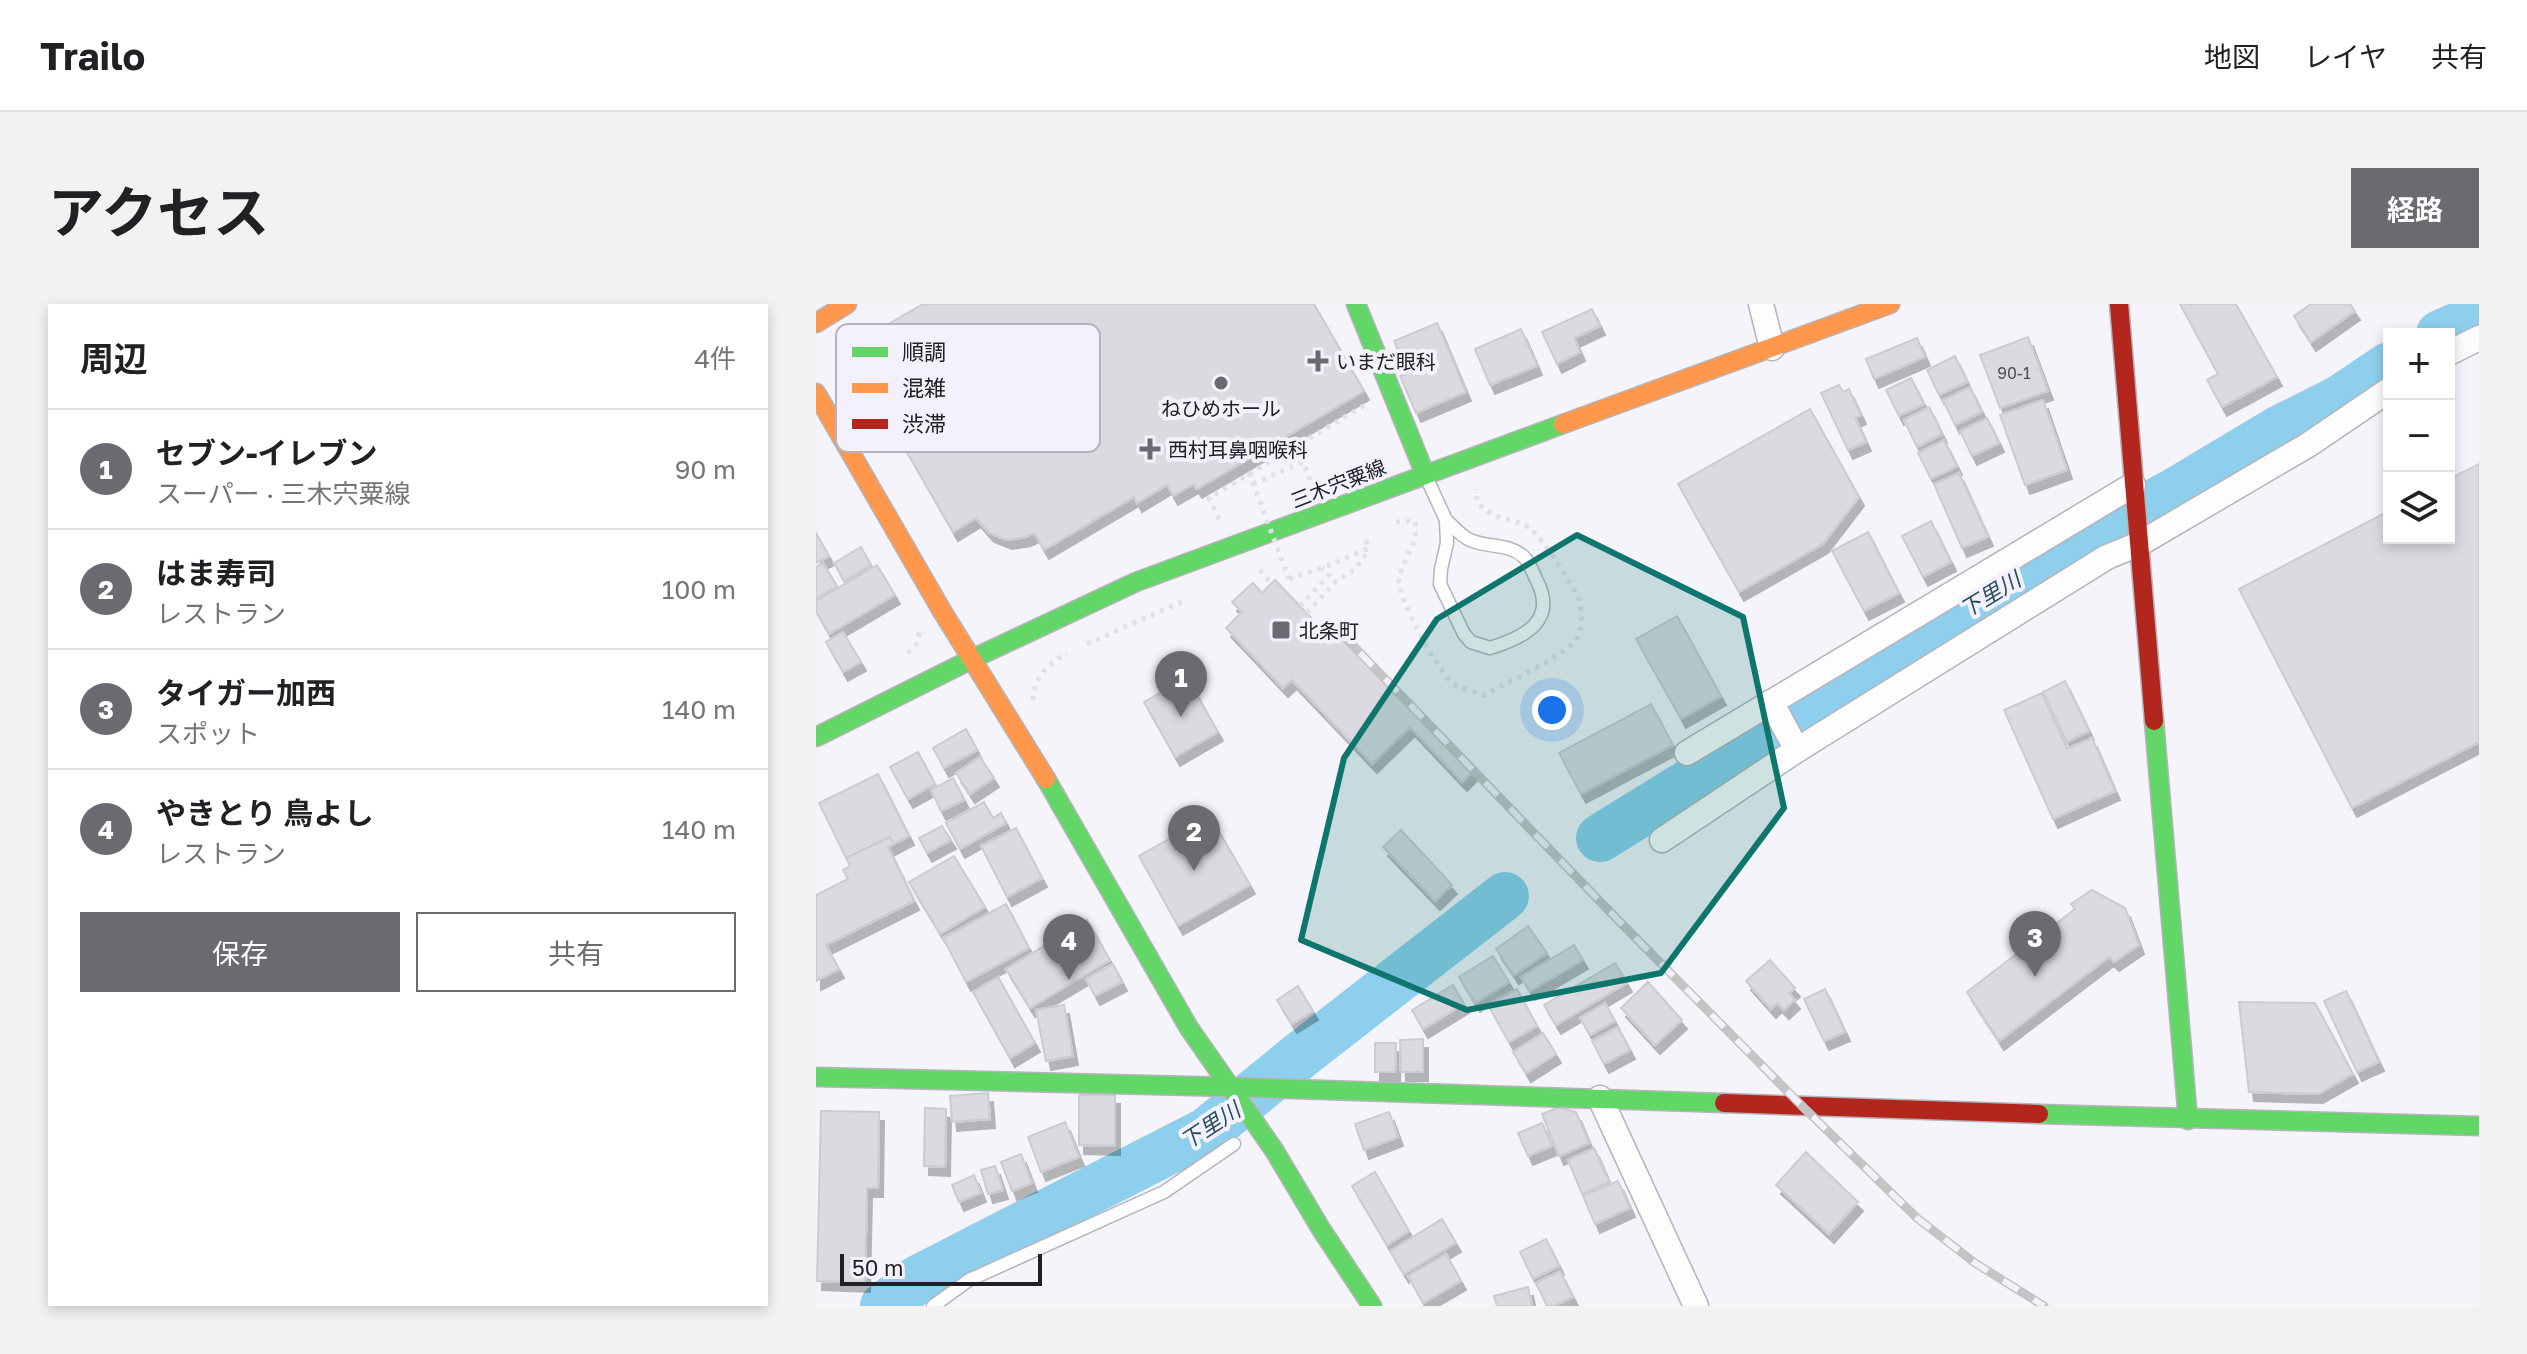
<!DOCTYPE html>
<html lang="ja">
<head>
<meta charset="utf-8">
<style>
  body { margin:0; font-family:"Golos Text","Noto Sans JP",sans-serif; background:#f2f2f2; color:#202124 }
  .controls { position:absolute; right:24px; top:24px; display:grid; overflow:hidden; border-radius:0px; box-shadow:0 4px 12px #0003 }
  .controls button { width:72px; height:72px; display:grid; place-items:center; padding:0; border:0; border-bottom:2px solid #e0e0e0; background:#fff; color:#202124; font:40px sans-serif }
  .scale { position:absolute; left:24px; bottom:20px; width:202px; box-sizing:border-box; padding-left:8px; border:4px solid #222027; border-top:0; font-size:22px; line-height:28px; white-space:nowrap; color:#222027; -webkit-text-stroke:6px #f4f1fd; paint-order:stroke }
  .you { position:absolute; left:736px; top:406px; width:28px; height:28px; margin:-20px; border:6px solid #fff; border-radius:50%; background:#1a73e8; box-shadow:0 0 0 12px #1a73e833 }
  .badge { display:grid; place-items:center; width:52px; height:52px; border-radius:50%; background:#6c6a71; color:#fff; font-size:26px; font-weight:700 }
  .pin { position:absolute; translate:-50% -66px; filter:drop-shadow(0 2px 4px #0008) }
  .pin::after { content:''; position:absolute; top:42px; width:28px; height:24px; background:inherit; clip-path:polygon(0 0,100% 0,50% 100%) }
  .list { margin:0; padding:0; list-style:none }
  h2 { display:flex; justify-content:space-between; align-items:center; height:104px; margin:0; padding:0 32px; font-size:34px }
  h2 small { font-size:26px; font-weight:400; color:#757577 }
  .list li { display:grid; grid-template-columns:52px 1fr auto; gap:24px; align-items:center; box-sizing:border-box; height:120px; padding:0 32px; border-top:2px solid #e0e0e0 }
  .list b { display:block; font-size:30px; white-space:nowrap }
  .list p { margin:0; font-size:26px; white-space:nowrap; color:#757577 }
  .list em { font-size:26px; font-style:normal; color:#757577 }
  .actions { display:flex; gap:16px; padding:24px 32px }
  .actions a { flex:1; padding:18px 0; border:2px solid #6c6a71; border-radius:0px; text-align:center; font-size:28px; color:#6c6a71 }
  .actions .main { background:#6c6a71; color:#fff }
  .icon { flex:none; width:44px; height:44px; fill:none; stroke:currentColor; stroke-width:2; stroke-linecap:round; stroke-linejoin:round }
  .map { position:relative; flex:none; width:1663px; height:1002px; overflow:hidden; border-radius:0px }
  header { display:flex; align-items:center; gap:48px; box-sizing:border-box; height:112px; padding:0 40px; background:#fff; border-bottom:2px solid #e0e0e0 }
  header strong { font-size:38px }
  nav { display:flex; gap:44px; margin-inline-start:auto; font-size:28px }
  .intro { display:flex; align-items:center; justify-content:space-between; box-sizing:border-box; height:192px; padding:0 48px }
  h1 { margin:0; font-size:56px }
  .button { padding:20px 36px; border-radius:0px; background:#6c6a71; color:#fff; font-size:28px; font-weight:700 }
  main { display:flex; gap:48px; padding:0 48px }
  aside { flex:1; background:#fff; border-radius:0px; box-shadow:0 4px 12px #0003 }
  .map>svg:first-child { display:block }
</style>
</head>
<body>
<header>
<strong>Trailo</strong>
<nav><a>地図</a><a>レイヤ</a><a>共有</a></nav>
</header>
<div class="intro"><h1>アクセス</h1><a class="button">経路</a></div>
<main>
<aside>
<h2>周辺<small>4件</small></h2>
<ul class="list">
<li><span class="badge">1</span><div><b>セブン-イレブン</b><p>スーパー · 三木宍粟線</p></div><em>90 m</em></li>
<li><span class="badge">2</span><div><b>はま寿司</b><p>レストラン</p></div><em>100 m</em></li>
<li><span class="badge">3</span><div><b>タイガー加西</b><p>スポット</p></div><em>140 m</em></li>
<li><span class="badge">4</span><div><b>やきとり 鳥よし</b><p>レストラン</p></div><em>140 m</em></li>
</ul>
<div class="actions"><a class="main">保存</a><a>共有</a></div>
</aside>
<div class="map">
<svg width="1663" height="1002" viewBox="0 0 1663 1002">
  <defs>
    <filter id="shadow"><feDropShadow dx="5" dy="9" stdDeviation="0" flood-color="#0004"/></filter>
  </defs>
  <rect width="100%" height="100%" fill="#f5f4fa"/>
  <g fill="none" stroke-linecap="round" stroke-linejoin="round">
    <!-- river -->
    <g stroke="#8dcfec" stroke-width="48">
      <polyline points="1624,30 1663,13"/>
      <polyline points="784,534 1072,356 1192,277 1355,190 1462,126 1524,95 1573,62"/>
      <polyline points="68,1002 102,975 391,827 486,750 689,592"/>
    </g>
  </g>
  <!-- building -->
  <g fill="#dcdae1" stroke="#cdcbd2" stroke-width="2" filter="url(#shadow)">
    <polygon points="107,0 498,0 548,87 381,185 378,180 357,192 351,181 321,199 318,193 228,246 218,229 210,233 191,236 173,229 160,214 137,228 31,44"/>
    <polygon points="1364,0 1420,0 1461,73 1406,103 1391,76 1402,70"/>
    <polygon points="1495,0 1534,0 1539,7 1495,38 1478,12"/>
    <polygon points="776,5 784,22 758,34 764,48 741,60 726,28"/>
    <polygon points="621,19 650,88 600,109 584,72 592,69 578,37"/>
    <polygon points="705,25 721,62 674,81 659,45"/>
    <polygon points="1212,33 1232,87 1184,104 1164,51"/>
    <polygon points="1101,34 1109,53 1058,75 1050,55"/>
    <polygon points="1139,52 1151,78 1123,91 1111,66"/>
    <polygon points="1095,74 1108,100 1083,112 1070,86"/>
    <polygon points="1023,81 1027,88 1033,85 1045,111 1039,114 1050,138 1032,146 1005,89"/>
    <polygon points="1154,83 1166,108 1139,121 1127,96"/>
    <polygon points="1227,96 1251,166 1209,181 1184,111"/>
    <polygon points="1113,103 1126,130 1101,143 1088,116"/>
    <polygon points="994,105 1043,193 1007,240 923,288 862,180"/>
    <polygon points="1171,114 1183,139 1156,152 1144,127"/>
    <polygon points="1128,136 1141,162 1115,175 1102,149"/>
    <polygon points="1663,160 1663,438 1536,504 1423,285 1573,207 1573,234 1633,234 1633,175"/>
    <polygon points="1143,169 1172,233 1146,244 1118,180"/>
    <polygon points="1115,217 1135,258 1107,273 1086,232"/>
    <polygon points="1052,228 1083,289 1048,307 1016,247"/>
    <polygon points="0,229 13,252 0,259"/>
    <polygon points="45,243 55,261 28,277 18,259"/>
    <polygon points="7,259 21,282 0,295 0,263"/>
    <polygon points="61,261 79,291 13,330 0,308 0,297"/>
    <polygon points="459,276 508,327 515,319 657,467 646,478 594,423 556,460 476,376 467,384 410,324 426,308 416,298 437,279 446,289"/>
    <polygon points="861,312 905,392 865,415 820,335"/>
    <polygon points="27,328 45,358 27,368 10,338"/>
    <polygon points="371,373 402,428 359,453 328,398"/>
    <polygon points="1249,377 1273,427 1251,438 1227,388"/>
    <polygon points="1226,389 1251,445 1276,434 1299,487 1237,515 1188,406"/>
    <polygon points="835,400 857,441 765,490 743,449"/>
    <polygon points="150,425 161,446 128,464 117,444"/>
    <polygon points="102,448 119,480 92,495 74,463"/>
    <polygon points="164,453 178,474 154,490 140,469"/>
    <polygon points="62,470 93,532 78,540 74,533 30,554 3,499"/>
    <polygon points="137,474 148,496 125,507 115,486"/>
    <polygon points="168,498 177,514 185,509 190,519 144,545 130,519"/>
    <polygon points="394,512 434,581 362,622 323,552"/>
    <polygon points="126,522 135,536 111,549 103,534"/>
    <polygon points="200,524 226,574 191,593 165,542"/>
    <polygon points="585,526 636,581 619,597 567,543"/>
    <polygon points="74,533 78,540 72,543 98,597 10,641 23,665 0,677 0,591 32,575 27,566 34,562 30,554"/>
    <polygon points="138,552 169,603 124,630 93,578"/>
    <polygon points="1276,586 1309,604 1323,641 1298,658 1293,653 1183,737 1151,688 1259,605 1255,600"/>
    <polygon points="190,600 213,644 150,678 127,634"/>
    <polygon points="271,616 294,656 214,704 190,665"/>
    <polygon points="712,622 731,649 698,671 680,645"/>
    <polygon points="758,641 767,656 714,687 705,673"/>
    <polygon points="677,652 693,678 659,699 643,673"/>
    <polygon points="954,656 979,684 973,689 979,696 968,706 961,699 955,705 930,677"/>
    <polygon points="799,659 811,679 740,721 728,701"/>
    <polygon points="297,660 306,678 279,692 270,675"/>
    <polygon points="182,673 219,739 194,754 157,688"/>
    <polygon points="832,678 866,716 839,741 805,704"/>
    <polygon points="637,681 648,700 607,725 596,706"/>
    <polygon points="482,682 497,707 476,720 461,696"/>
    <polygon points="701,685 721,722 693,738 672,701"/>
    <polygon points="1009,685 1029,728 1008,737 988,695"/>
    <polygon points="1530,687 1563,758 1541,768 1508,697"/>
    <polygon points="1423,698 1499,699 1537,770 1502,790 1433,788"/>
    <polygon points="789,699 799,717 774,731 764,714"/>
    <polygon points="248,701 257,752 230,757 220,706"/>
    <polygon points="802,723 814,746 788,760 776,737"/>
    <polygon points="727,729 740,750 710,769 697,748"/>
    <polygon points="607,735 607,768 585,768 584,736"/>
    <polygon points="559,739 580,739 579,768 559,768"/>
    <polygon points="172,789 174,815 136,818 134,792"/>
    <polygon points="263,791 299,791 299,842 263,841"/>
    <polygon points="743,803 760,808 773,839 743,852 726,810"/>
    <polygon points="109,804 130,805 129,863 108,862"/>
    <polygon points="5,807 63,808 62,884 51,884 49,979 1,977"/>
    <polygon points="573,808 582,833 548,846 539,820"/>
    <polygon points="249,818 263,853 225,868 212,833"/>
    <polygon points="726,819 736,842 712,852 702,829"/>
    <polygon points="778,844 793,878 766,890 752,856"/>
    <polygon points="990,848 1042,898 1013,930 960,881"/>
    <polygon points="205,850 216,879 196,887 185,858"/>
    <polygon points="179,862 187,886 172,890 165,866"/>
    <polygon points="559,868 593,927 571,941 536,882"/>
    <polygon points="158,871 165,889 143,898 136,881"/>
    <polygon points="802,877 814,904 779,920 767,892"/>
    <polygon points="626,915 640,939 588,970 574,947"/>
    <polygon points="730,935 743,962 717,975 704,948"/>
    <polygon points="630,950 645,977 607,999 592,972"/>
    <polygon points="744,967 757,993 738,1002 731,1002 720,979"/>
    <polygon points="712,983 716,1002 681,1002 678,992"/>
  </g>
  <g fill="none" stroke-linecap="round" stroke-linejoin="round">
    <!-- lane casing -->
    <g stroke="#b5b4ba" stroke-width="15">
      <g id="lane">
        <path d="M612 177 630 216 631 239 625 265 624 280 648 330 655 338 674 344C710 333 742 316 720 275 717 268 713 258 708 253 693 239 672 244 654 236 645 232 638 223 630 216"/>
        <polyline points="117,1002 153,976 348,888 418,840"/>
      </g>
    </g>
    <!-- street casing -->
    <g stroke="#b5b4ba" stroke-width="27">
      <g id="street">
        <polyline points="945,0 956,44"/>
        <polyline points="1633,49 1663,34"/>
        <polyline points="955,398 981,446"/>
        <polyline points="871,449 1317,181"/>
        <polyline points="846,536 981,446 1291,253 1323,240 1492,141 1573,86"/>
        <polyline points="784,794 880,1002"/>
      </g>
    </g>
    <!-- fast casing -->
    <g stroke="#b5b4ba" stroke-width="21">
      <g id="fast">
        <polyline points="540,0 609,170"/>
        <polyline points="1338,417 1372,816"/>
        <polyline points="0,433 156,355 320,278 747,120"/>
        <polyline points="230,475 373,724 458,846 505,925 556,1002"/>
        <polyline points="0,773 416,783 908,799"/>
        <polyline points="1223,810 1663,822"/>
      </g>
    </g>
    <!-- slow casing -->
    <g stroke="#b5b4ba" stroke-width="21">
      <g id="slow">
        <polyline points="0,19 31,0"/>
        <polyline points="0,89 126,307 230,475"/>
        <polyline points="747,120 1074,0"/>
      </g>
    </g>
    <!-- jam casing -->
    <g stroke="#b5b4ba" stroke-width="21">
      <g id="jam">
        <polyline points="1303,0 1338,417"/>
        <polyline points="908,799 1223,810"/>
      </g>
    </g>
    <!-- path -->
    <g stroke="#e1e0e2" stroke-width="5" stroke-dasharray="4 6" stroke-linecap="butt">
      <polyline points="437,180 487,158 496,181"/>
      <polyline points="403,215 393,194 549,101"/>
      <path d="M580 218 599 217C604 239 585 256 583 277 582 294 623 370 638 380 647 385 659 388 668 391 688 380 752 351 762 333 766 325 766 306 763 297 760 285 725 233 715 225 701 214 678 216 665 202 660 197 660 192 661 185"/>
      <polyline points="444,266 455,280"/>
      <polyline points="473,275 514,261 553,244 547,231"/>
      <polyline points="484,302 513,271 506,264"/>
      <polyline points="491,309 520,277 540,265 553,245"/>
      <polyline points="271,340 368,297"/>
      <polyline points="92,349 100,341 104,327"/>
      <path d="M217 396C217 374 233 359 251 349"/>
    </g>
    <!-- lane -->
    <use href="#lane" stroke="#fefdfe" stroke-width="12"/>
    <!-- street -->
    <use href="#street" stroke="#fefdfe" stroke-width="24"/>
    <!-- fast -->
    <use href="#fast" stroke="#63d668" stroke-width="18"/>
    <!-- slow -->
    <use href="#slow" stroke="#ff974d" stroke-width="18"/>
    <!-- jam -->
    <use href="#jam" stroke="#b3261e" stroke-width="18"/>
    <!-- rail casing -->
    <g stroke="#c4c4c5" stroke-width="9">
      <polyline id="rail" points="519,323 801,615 986,802 1101,914 1159,959 1228,1002"/>
    </g>
    <!-- rail -->
    <use href="#rail" stroke="#f4f1fd" stroke-width="6" stroke-dasharray="18" stroke-linecap="butt"/>
    <!-- path-bridge -->
    <polyline stroke="#e1e0e2" stroke-width="5" stroke-dasharray="4 6" stroke-linecap="butt" points="433,169 473,275"/>
  </g>
  <!-- marked area -->
  <path fill="#0f766e" fill-opacity="0.2" stroke="#0f766e" stroke-width="6" stroke-linejoin="round" d="M761 231 927 313 968 504 845 669 651 706 485 636 528 454 621 315Z"/>
  <!-- markers -->
  <g fill="#6c6a71" stroke="#f4f1fd" stroke-width="3">
    <path d="M498 45h8v8h8v8h-8v8h-8v-8h-8v-8h8z"/>
    <circle cx="405" cy="79" r="8"/>
    <path d="M330 133h8v8h8v8h-8v8h-8v-8h-8v-8h8z"/>
    <rect x="455" y="316" width="20" height="20" rx="4"/>
  </g>
  <g text-anchor="middle" dominant-baseline="central" stroke-width="8" stroke-linejoin="round" paint-order="stroke">
    <!-- number labels -->
    <g font-size="16" fill="#504e56">
      <text x="1198" y="69">90-1</text>
    </g>
    <!-- poi labels -->
    <g font-size="20" fill="#222027" stroke="#f4f1fd" text-anchor="start">
      <text x="520" y="57">いまだ眼科</text>
      <text x="405" y="104" text-anchor="middle">ねひめホール</text>
      <text x="352" y="145">西村耳鼻咽喉科</text>
      <text x="483" y="326">北条町</text>
    </g>
    <!-- street labels -->
    <g font-size="20" fill="#222027" stroke="#f4f1fd">
      <text transform="translate(522 179) rotate(-21)">三木宍粟線</text>
    </g>
    <!-- water labels -->
    <g font-size="22" font-style="italic" fill="#265060" stroke="#f4f1fd">
      <text transform="translate(1174 290) rotate(-31)">下里川</text>
      <text transform="translate(394 821) rotate(-33)">下里川</text>
    </g>
  </g>
  <!-- legend -->
  <rect x="20" y="20" width="264" height="128" rx="12" fill="#f4f1fd" stroke="#b5b2bd" stroke-width="2"/>
  <rect x="36" y="43" width="36" height="10" fill="#63d668"/>
  <rect x="36" y="79" width="36" height="10" fill="#ff974d"/>
  <rect x="36" y="115" width="36" height="10" fill="#b3261e"/>
  <g font-size="22" fill="#222027">
    <text x="86" y="56">順調</text>
    <text x="86" y="92">混雑</text>
    <text x="86" y="128">渋滞</text>
  </g>
</svg>
<div class="controls">
<button>+</button>
<button>−</button>
<button><svg class="icon" aria-label="layers" viewBox="0 0 24 24"><path d="M12 4l9 5-9 5-9-5zM3 14l9 5 9-5"/></svg></button>
</div>
<div class="scale">50 m</div>
<div class="you"></div>
<div class="pin badge" style="left:365px;top:413px">1</div>
<div class="pin badge" style="left:378px;top:567px">2</div>
<div class="pin badge" style="left:1219px;top:673px">3</div>
<div class="pin badge" style="left:253px;top:676px">4</div>
</div>
</main>
</body>
</html>
